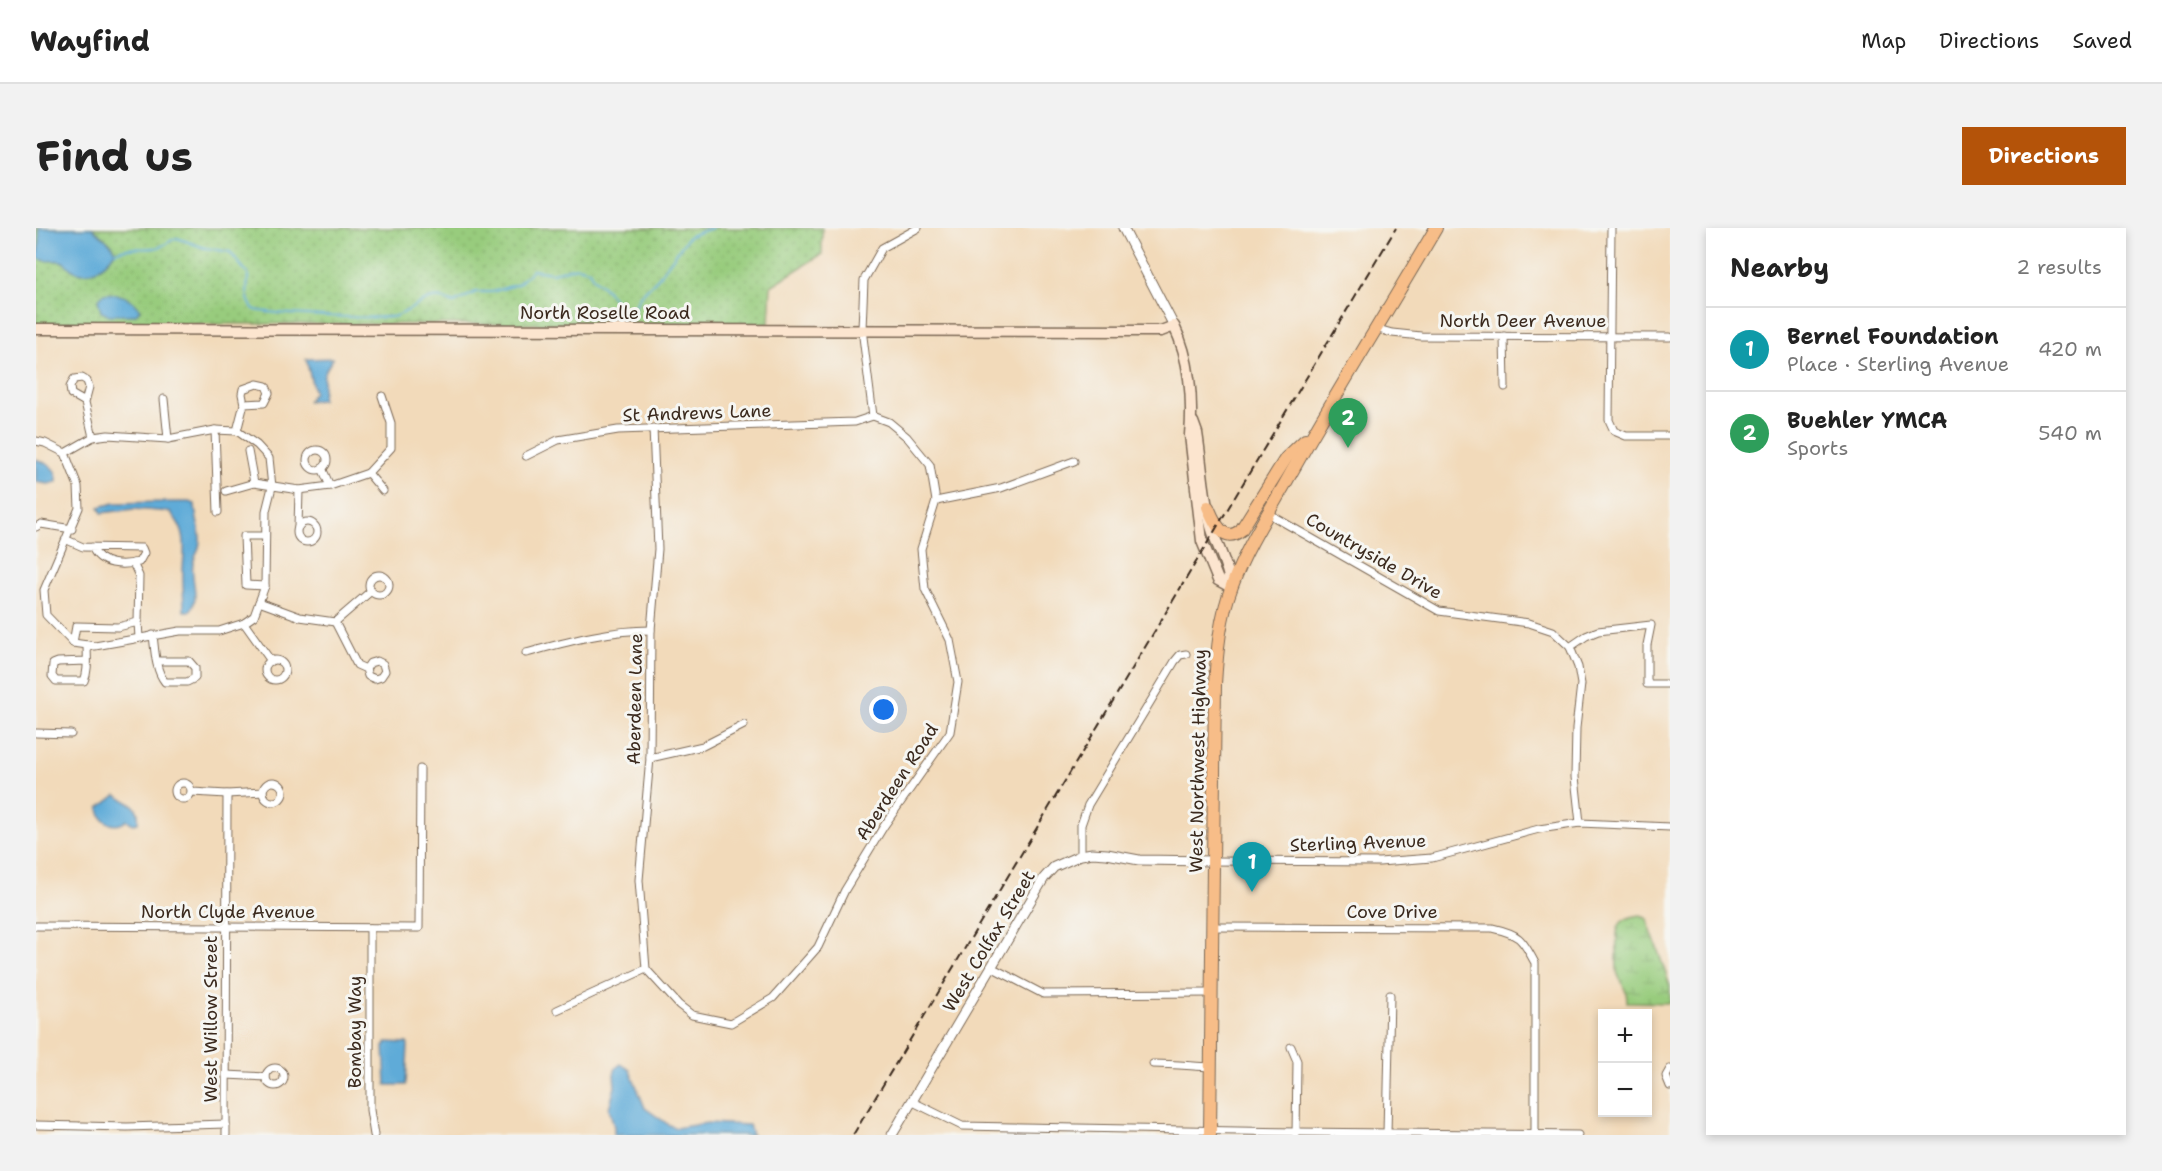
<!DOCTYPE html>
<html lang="en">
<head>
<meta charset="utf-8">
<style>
  body { margin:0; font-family:"Shantell Sans",sans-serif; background:#f2f2f2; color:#222 }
  .controls { position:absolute; right:18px; bottom:18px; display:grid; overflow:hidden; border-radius:0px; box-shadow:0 3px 9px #0003 }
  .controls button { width:54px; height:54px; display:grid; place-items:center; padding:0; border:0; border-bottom:2px solid #e0e0e0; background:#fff; color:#222; font:30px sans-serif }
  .you { position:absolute; left:848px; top:482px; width:21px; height:21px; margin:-15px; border:4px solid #fff; border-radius:50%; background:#1a73e8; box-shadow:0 0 0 9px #1a73e833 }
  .badge { display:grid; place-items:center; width:39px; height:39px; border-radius:50%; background:#b45309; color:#fff; font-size:20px; font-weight:700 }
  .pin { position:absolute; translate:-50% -50px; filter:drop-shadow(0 2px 3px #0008) }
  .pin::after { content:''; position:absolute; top:32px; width:21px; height:18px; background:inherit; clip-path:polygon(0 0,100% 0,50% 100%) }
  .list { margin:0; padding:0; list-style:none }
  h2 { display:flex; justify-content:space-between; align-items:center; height:78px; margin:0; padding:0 24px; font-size:26px }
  h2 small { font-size:20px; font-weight:400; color:#767676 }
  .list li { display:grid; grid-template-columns:39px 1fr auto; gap:18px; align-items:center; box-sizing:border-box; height:84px; padding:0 24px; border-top:2px solid #e0e0e0 }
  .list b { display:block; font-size:22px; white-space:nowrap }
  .list p { margin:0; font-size:20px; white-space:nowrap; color:#767676 }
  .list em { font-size:20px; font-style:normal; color:#767676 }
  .map { position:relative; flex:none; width:1634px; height:907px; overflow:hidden; border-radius:0px }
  header { display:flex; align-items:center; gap:36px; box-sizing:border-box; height:84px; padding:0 30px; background:#fff; border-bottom:2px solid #e0e0e0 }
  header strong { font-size:28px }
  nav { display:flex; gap:33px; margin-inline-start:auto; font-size:21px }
  .intro { display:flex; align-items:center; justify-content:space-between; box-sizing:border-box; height:144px; padding:0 36px }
  h1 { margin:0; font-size:42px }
  .button { padding:15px 27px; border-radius:0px; background:#b45309; color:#fff; font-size:21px; font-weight:700 }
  main { display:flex; gap:36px; padding:0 36px }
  aside { flex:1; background:#fff; border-radius:0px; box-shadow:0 3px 9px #0003 }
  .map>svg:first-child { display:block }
</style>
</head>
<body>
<header>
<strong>Wayfind</strong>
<nav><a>Map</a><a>Directions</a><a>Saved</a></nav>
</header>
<div class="intro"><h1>Find us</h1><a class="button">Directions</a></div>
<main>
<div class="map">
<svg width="1634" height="907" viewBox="0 0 1634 907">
  <defs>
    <pattern id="grass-dots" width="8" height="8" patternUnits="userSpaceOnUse" patternTransform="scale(1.5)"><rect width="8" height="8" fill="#98cc7d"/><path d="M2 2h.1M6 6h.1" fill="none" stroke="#84af6c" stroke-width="1.8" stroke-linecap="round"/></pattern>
    <pattern id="wetland-marsh" width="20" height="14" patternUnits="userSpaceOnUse" patternTransform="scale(1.5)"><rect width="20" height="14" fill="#98cc7d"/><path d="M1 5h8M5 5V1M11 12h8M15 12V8" fill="none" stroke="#84af6c"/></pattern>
  </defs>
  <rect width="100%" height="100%" fill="#f6f6f2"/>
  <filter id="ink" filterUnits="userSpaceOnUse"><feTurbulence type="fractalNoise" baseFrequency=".0167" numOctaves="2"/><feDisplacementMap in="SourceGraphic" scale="12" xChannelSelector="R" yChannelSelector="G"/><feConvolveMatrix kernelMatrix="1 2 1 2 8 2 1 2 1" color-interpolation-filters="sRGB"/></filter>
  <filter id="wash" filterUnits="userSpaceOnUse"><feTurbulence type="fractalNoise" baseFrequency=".008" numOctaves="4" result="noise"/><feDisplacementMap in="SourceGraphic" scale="24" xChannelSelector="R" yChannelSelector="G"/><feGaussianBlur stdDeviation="1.35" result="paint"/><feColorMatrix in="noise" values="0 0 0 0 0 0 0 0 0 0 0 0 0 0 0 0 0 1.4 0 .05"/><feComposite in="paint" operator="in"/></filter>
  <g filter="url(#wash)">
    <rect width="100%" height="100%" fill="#f2daba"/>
    <!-- grass -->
    <polygon fill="url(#grass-dots)" stroke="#6a7b4e" stroke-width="1.5" points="0,0 786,0 786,26 735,58 733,96 0,96"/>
    <!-- wetland -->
    <path fill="url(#wetland-marsh)" stroke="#6a7b4e" stroke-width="1.5" d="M1605 687 1611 691 1634 758V775L1591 774C1591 762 1587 758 1582 747 1580 741 1581 731 1581 724 1580 701 1579 690 1605 687Z"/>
    <!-- water -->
    <g fill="#5fabd8" stroke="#4d6a7b" stroke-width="1.5">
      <path d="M3 0H56L77 18 79 24C70 38 52 52 35 41 31 38 30 34 24 33 15 32 9 35 1 29L4 14Z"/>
      <path d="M67 66C81 64 97 69 104 82L99 87H73L65 84 62 72Z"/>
      <polygon points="297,130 288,145 286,172 272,173 278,164 270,131"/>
      <path d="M0 231C12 236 22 240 21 254L12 256 0 254Z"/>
      <path d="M129 274H154L159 276C159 287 163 297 164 309 165 323 159 325 157 336 154 351 165 369 154 383H148C148 369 146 354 147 340 149 316 151 303 134 284L98 281 66 285 63 279 78 275Z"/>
      <path d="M80 567C92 575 105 576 102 595L97 596 91 592C80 602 64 595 63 580Z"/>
      <polygon points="351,814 371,815 372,817 370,857 350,857 348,819"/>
      <polygon points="585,836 594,842 609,880 633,897 640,900 671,895 713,897 716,907 578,907 578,899 573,880 579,859 578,846 580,840"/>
    </g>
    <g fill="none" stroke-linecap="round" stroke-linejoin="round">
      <!-- stream -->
      <path stroke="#5fabd8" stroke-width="2" d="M79 24C94 17 108 23 123 19 130 17 134 12 141 10L169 20 194 24 212 46C212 58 208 71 218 81 223 86 349 92 360 88 374 84 391 66 406 70 410 72 414 74 418 75L440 64H456L482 56 497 42 516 45 541 39 553 42 557 50 570 61 582 77 590 85 597 83 603 69 622 50 653 8 676 0"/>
    </g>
  </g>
  <g filter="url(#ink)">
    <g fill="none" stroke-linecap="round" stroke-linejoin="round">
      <!-- minor casing -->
      <g stroke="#7b6855" stroke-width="9">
        <g id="minor">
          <polyline points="1575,0 1573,192 1578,203 1590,208 1634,208"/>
          <polyline points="1342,101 1356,105 1385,108 1634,109"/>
          <polyline points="1468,108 1469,159"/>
          <polyline points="128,171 132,211"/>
          <polyline points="49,174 35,166 34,159 38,151 46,150 51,153 53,159 49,174 57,209"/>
          <polyline points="179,202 182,284"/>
          <polyline points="201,203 208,176 206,166 207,161 221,156 230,158 233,165 228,175 208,176"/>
          <polyline points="0,213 9,215 29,225 42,258 43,280 8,362 10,387 37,415 59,418 144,403 183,403 208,395 218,388 229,358 230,283 236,259 233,230 221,217 201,203 179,202 132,211 72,207 57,209 29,225"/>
          <circle cx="281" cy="232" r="10"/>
          <polyline points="212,223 218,255 263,262 294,258 332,245 355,220 355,195 346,168"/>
          <polyline points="490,228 522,212 582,202 819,194 837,188"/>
          <polyline points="286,240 294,258"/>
          <polyline points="332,245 347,263"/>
          <polyline points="190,263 218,255"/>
          <polyline points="900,273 965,260 1038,233"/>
          <polyline points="1233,284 1240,290 1403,383 1493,395 1517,403 1534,419 1542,439 1545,456 1540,500 1539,549 1544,595"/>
          <circle cx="271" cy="304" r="10"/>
          <polyline points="0,299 5,296 36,301"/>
          <polyline points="262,299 263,262"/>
          <polyline points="228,308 208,308 210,357 229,358"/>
          <path d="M31 312 47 319 106 320 108 325 103 334C87 338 64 338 56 319"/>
          <polyline points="97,335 103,348 102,394"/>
          <circle cx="343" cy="357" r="10"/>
          <polyline points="223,374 264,389 299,394"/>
          <polyline points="299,394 321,437 330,441 332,448 339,451 345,449 349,443 347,436 341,433 334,435 330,441"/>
          <polyline points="299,394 335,363"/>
          <polyline points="208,395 235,433"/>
          <path d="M117 407C119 422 119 442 129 454H151L159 450V440L153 433H121"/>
          <polyline points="37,415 40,398 82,399 102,394 103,410"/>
          <path d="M51 417C51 429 53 442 48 453H20L16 448 17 436 22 434 51 433"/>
          <polyline points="1534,419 1550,408 1562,403 1615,397 1611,417 1611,456 1634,456"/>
          <path d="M490 425C531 414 572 402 615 402"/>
          <circle cx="239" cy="442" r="10"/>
          <polyline points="0,505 35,506"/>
          <polyline points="614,530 667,518 708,497"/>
          <circle cx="237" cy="564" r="10"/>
          <circle cx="147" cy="563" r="8"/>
          <polyline points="156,564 191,566 227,564"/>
          <polyline points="1045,627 1045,597 1052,577 1139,433 1144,427 1150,426"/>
          <polyline points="1177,633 1343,634 1396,630 1503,601 1544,595 1634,599"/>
          <polyline points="0,698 383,700 384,541"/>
          <path d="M1176 699 1456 700C1483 706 1486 710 1499 735V906"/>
          <polyline points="334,700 334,882 338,907"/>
          <polyline points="955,739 1007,766 1175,765"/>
          <polyline points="610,741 643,777 656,787 695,795 737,770 782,719 809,662 848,598 914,504 922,454 914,412 889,361 885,321 900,273 894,237 871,209 853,194 837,188 826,101 828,52 846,20 882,0"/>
          <polyline points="610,741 603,652 614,530 615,402 622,321 617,200"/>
          <polyline points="521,782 610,741"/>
          <polyline points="1255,819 1261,833 1260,907"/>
          <path d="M1117 836C1137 836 1155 838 1175 839"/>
          <circle cx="239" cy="849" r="9"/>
          <polyline points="1634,841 1630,848 1634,858"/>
          <polyline points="190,847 230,849"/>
          <polyline points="877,874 926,898 1260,904 1542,907"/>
          <polyline points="0,897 91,899 190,896"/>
          <polyline points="1351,906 1354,767"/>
          <polyline points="190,907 191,566"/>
        </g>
      </g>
      <!-- tertiary casing -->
      <g stroke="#7b6855" stroke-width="11">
        <g id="tertiary">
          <polyline points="1087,0 1138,98"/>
          <polyline points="856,907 1008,650 1018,639 1045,627 1056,625 1071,626 1103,632 1177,633"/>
        </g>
      </g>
      <!-- secondary casing -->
      <g stroke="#7b6855" stroke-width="13">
        <g id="secondary">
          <path d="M0 101 1125 103 1138 98C1154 130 1157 172 1154 207L1166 313 1182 352 1195 359"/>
          <path d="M1157 194 1161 205C1166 236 1167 268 1175 298 1181 320 1192 335 1195 359"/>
        </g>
      </g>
      <!-- primary casing -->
      <g stroke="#7b6855" stroke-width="14">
        <g id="primary">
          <path d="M1172 279C1178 293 1187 317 1205 302L1250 230 1269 212"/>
          <path d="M1174 907 1179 456C1181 423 1184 389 1196 358 1209 322 1230 289 1249 256 1297 169 1350 86 1400 0"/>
        </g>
      </g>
      <!-- minor -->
      <use href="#minor" stroke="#fff" stroke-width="7"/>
      <!-- tertiary -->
      <use href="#tertiary" stroke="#fff" stroke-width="9"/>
      <!-- secondary -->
      <use href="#secondary" stroke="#fce5cf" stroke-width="10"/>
      <!-- primary -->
      <use href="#primary" stroke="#f7bd88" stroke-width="12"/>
      <!-- rail -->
      <polyline stroke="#3b2a1e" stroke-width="2" stroke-dasharray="9 4.5" stroke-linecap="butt" points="817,907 1360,0"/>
    </g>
  </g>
  <g text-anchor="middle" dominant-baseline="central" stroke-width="6" stroke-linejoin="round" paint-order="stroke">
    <!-- street labels -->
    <g font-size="18" fill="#3b2a1e" stroke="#f6f6f2">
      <text x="569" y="85">North Roselle Road</text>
      <text x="1487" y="93">North Deer Avenue</text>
      <text transform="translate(661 185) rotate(-2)">St Andrews Lane</text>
      <text transform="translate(1338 328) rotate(30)">Countryside Drive</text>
      <text transform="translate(599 471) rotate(-89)">Aberdeen Lane</text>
      <text transform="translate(1162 533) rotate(-89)">West Northwest Highway</text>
      <text transform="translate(861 554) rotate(-57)">Aberdeen Road</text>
      <text transform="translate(1322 615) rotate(-2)">Sterling Avenue</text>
      <text x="192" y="684">North Clyde Avenue</text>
      <text x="1356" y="684">Cove Drive</text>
      <text transform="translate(953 713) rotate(-59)">West Colfax Street</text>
      <text transform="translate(175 791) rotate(-90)">West Willow Street</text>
      <text transform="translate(319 804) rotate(-90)">Bombay Way</text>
    </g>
  </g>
</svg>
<div class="controls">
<button>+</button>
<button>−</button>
</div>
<div class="you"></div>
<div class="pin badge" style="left:1216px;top:664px;background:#0f9aa8">1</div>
<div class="pin badge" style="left:1312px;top:220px;background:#2e9e5b">2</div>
</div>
<aside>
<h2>Nearby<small>2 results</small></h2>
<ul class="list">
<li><span class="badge" style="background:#0f9aa8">1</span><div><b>Bernel Foundation</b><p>Place · Sterling Avenue</p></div><em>420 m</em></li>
<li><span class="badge" style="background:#2e9e5b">2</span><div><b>Buehler YMCA</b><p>Sports</p></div><em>540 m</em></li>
</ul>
</aside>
</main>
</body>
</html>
